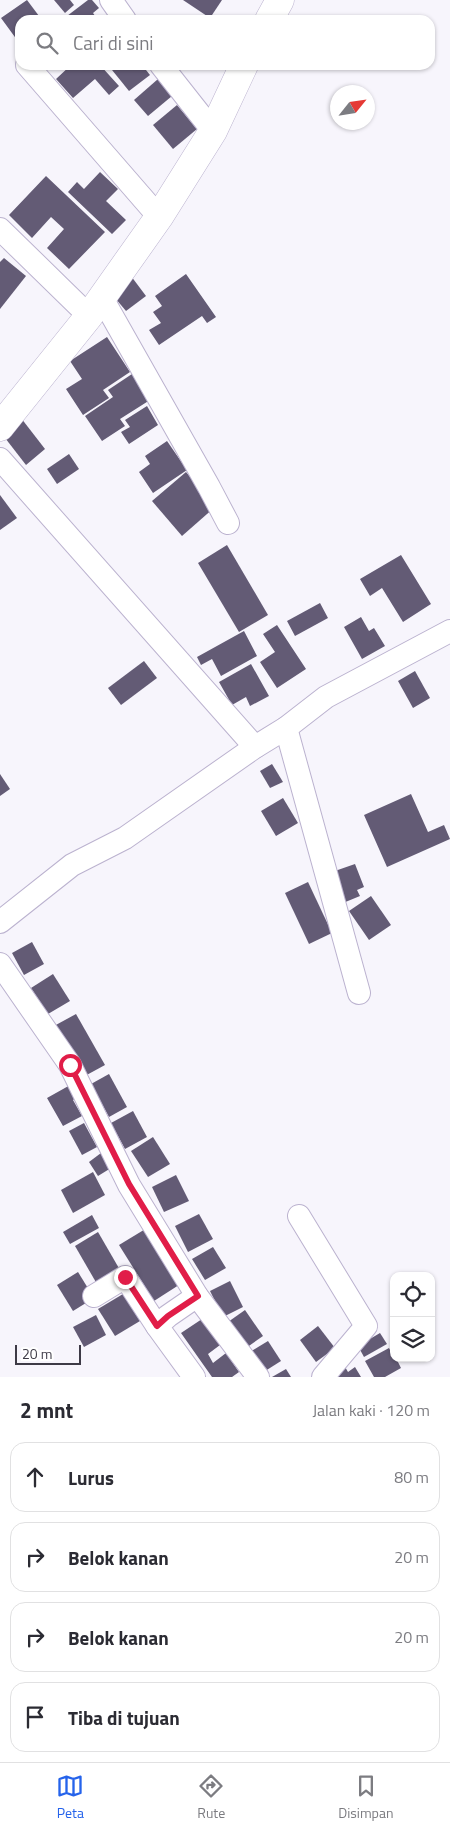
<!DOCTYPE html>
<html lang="id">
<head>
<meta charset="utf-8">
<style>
  body { margin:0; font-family:"Titillium Web",sans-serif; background:#f2f2f3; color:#2b2b33 }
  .controls { position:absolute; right:15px; bottom:15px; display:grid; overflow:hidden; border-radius:10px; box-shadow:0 1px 4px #0004 }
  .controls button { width:45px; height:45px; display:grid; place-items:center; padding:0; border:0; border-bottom:1px solid #e1e1e2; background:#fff; color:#2b2b33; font:25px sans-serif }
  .compass { position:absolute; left:330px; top:85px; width:45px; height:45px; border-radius:50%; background:#fff; box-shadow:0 1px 4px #0004; rotate:60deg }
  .scale { position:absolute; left:15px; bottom:12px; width:66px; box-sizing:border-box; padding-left:5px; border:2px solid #3d3a46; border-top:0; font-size:14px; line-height:18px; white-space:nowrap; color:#3d3a46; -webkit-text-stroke:4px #fff; paint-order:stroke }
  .stop { position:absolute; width:15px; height:15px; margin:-11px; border:4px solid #e11d48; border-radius:50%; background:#fff }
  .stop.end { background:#e11d48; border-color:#fff; box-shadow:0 1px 5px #0008 }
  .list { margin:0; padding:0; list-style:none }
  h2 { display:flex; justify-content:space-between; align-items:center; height:65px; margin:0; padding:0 20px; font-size:21px }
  h2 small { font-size:16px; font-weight:400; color:#7c7c81 }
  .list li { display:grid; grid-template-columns:32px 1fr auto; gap:15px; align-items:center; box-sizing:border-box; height:70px; margin:0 10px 10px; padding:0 10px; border:1px solid #e1e1e2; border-radius:15px }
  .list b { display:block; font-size:19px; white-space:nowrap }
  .list em { font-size:16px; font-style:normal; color:#7c7c81 }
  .icon { flex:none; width:28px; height:28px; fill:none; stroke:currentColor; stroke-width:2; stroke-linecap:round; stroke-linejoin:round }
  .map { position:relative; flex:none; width:450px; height:1377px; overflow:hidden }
  .search { position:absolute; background:#fff; box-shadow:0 1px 4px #0004; left:15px; right:15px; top:15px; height:55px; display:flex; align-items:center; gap:12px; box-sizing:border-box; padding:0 18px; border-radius:15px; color:#7c7c81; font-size:19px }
  .sheet { height:385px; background:#fff }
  nav { display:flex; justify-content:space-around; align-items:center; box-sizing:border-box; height:70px; border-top:1px solid #e1e1e2; background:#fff; font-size:14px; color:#7c7c81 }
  nav a { display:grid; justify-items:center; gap:2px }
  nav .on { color:#2563eb }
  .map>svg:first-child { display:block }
</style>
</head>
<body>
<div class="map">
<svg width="450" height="1377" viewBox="0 0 450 1377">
  <rect width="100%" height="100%" fill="#f7f5fc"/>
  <!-- building -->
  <g fill="#635b75">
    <polygon points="27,0 42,20 20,20 20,44 1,18"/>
    <polygon points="54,0 70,0 74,5 65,13"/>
    <polygon points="88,0 92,0 99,8 93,13 98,20 69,20 67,16"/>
    <polygon points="183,0 222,0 210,18"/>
    <polygon points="71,65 100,65 119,86 109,95 95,79 73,98 56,79"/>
    <polygon points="108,65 142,65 150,75 129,91"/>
    <polygon points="158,79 172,96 148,116 134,100"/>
    <polygon points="177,105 197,129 173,149 153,125"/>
    <polygon points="100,172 118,189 106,201 126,220 112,234 68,192 77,182 84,189"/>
    <polygon points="46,176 105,232 69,269 47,248 64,229 51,217 32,238 9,215"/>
    <polygon points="4,258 26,276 0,309 0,262"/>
    <polygon points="186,274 216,317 207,323 202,316 159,345 149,330 161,323 153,312 162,306 155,296"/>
    <polygon points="131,276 146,296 126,311 110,292"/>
    <polygon points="107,337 130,372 103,390 109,398 83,415 66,389 82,379 70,361"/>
    <polygon points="132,374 150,400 120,419 125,426 102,441 85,416 113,397 108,390"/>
    <polygon points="147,406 158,425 129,444 121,432 130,427 125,420"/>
    <polygon points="21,418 45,449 26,465 2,434"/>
    <polygon points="167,441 187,470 153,493 139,472 150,464 145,456"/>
    <polygon points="69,454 79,469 57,484 47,469"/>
    <polygon points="186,472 215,507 182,536 152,501"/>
    <polygon points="0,495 17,518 0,530"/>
    <polygon points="227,545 268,615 239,632 198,563"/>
    <polygon points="401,555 431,604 403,622 382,588 370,596 360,579"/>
    <polygon points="320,603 328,618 295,636 287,621"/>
    <polygon points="361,617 369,631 374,628 385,646 362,659 344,627"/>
    <polygon points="277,625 306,669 277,688 260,662 275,652 263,634"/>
    <polygon points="244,631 257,656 221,676 212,659 201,665 197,657"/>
    <polygon points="144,661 157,678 121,705 108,688"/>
    <polygon points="251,664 269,696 250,706 246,697 232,705 219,682"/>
    <polygon points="415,671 430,698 413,708 398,681"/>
    <polygon points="272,764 283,782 270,788 260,771"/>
    <polygon points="0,774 10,789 0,796"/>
    <polygon points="411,794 428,832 444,825 450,839 387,867 364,815"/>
    <polygon points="283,798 298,823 276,836 261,811"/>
    <polygon points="355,864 364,887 357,890 360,896 343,903 332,872"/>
    <polygon points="308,882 332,933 309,944 285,893"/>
    <polygon points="371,896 391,925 369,940 349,911"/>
    <polygon points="32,942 44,964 24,975 12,953"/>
    <polygon points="53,974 70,1001 48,1014 31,988"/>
    <polygon points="76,1014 105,1065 83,1077 54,1026"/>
    <polygon points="109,1074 127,1107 109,1117 91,1084"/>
    <polygon points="72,1084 79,1096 73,1100 82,1116 63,1126 47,1098"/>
    <polygon points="133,1111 147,1137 125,1149 111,1123"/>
    <polygon points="84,1123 97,1147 82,1155 69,1131"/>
    <polygon points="153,1137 170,1164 148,1177 131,1151"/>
    <polygon points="101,1153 111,1168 98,1176 89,1162"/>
    <polygon points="93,1172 105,1195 73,1213 61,1190"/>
    <polygon points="176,1175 189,1201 164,1212 152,1187"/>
    <polygon points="199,1214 213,1239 188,1252 175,1226"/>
    <polygon points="92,1215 99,1228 70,1244 63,1232"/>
    <polygon points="147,1228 182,1283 154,1301 119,1245"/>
    <polygon points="98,1232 120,1270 97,1284 75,1246"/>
    <polygon points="213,1247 226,1268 205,1280 192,1259"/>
    <polygon points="78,1272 94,1298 73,1311 57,1285"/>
    <polygon points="230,1281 243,1307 223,1317 210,1291"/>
    <polygon points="123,1294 140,1321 115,1336 98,1309"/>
    <polygon points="245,1310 263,1336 246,1348 228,1322"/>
    <polygon points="96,1315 106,1335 84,1347 73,1327"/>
    <polygon points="202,1319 220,1345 208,1354 213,1363 226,1353 239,1372 232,1377 212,1377 181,1333"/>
    <polygon points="318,1326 335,1348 316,1362 300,1340"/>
    <polygon points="380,1333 387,1344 364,1357 358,1346"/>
    <polygon points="268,1341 281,1361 262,1373 250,1352"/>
    <polygon points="389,1348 394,1358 396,1358 401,1368 385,1377 374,1377 365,1361"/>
    <polygon points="344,1365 348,1372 355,1367 361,1377 336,1377"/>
    <polygon points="286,1369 291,1377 272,1377"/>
  </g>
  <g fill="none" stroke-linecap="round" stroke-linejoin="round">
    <!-- street casing -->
    <g stroke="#bbb2cf" stroke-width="24">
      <g id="street">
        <polyline points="111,0 125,20"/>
        <polyline points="27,65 159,217"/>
        <polyline points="161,65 213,131"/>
        <polyline points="0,229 89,316"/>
        <polyline points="102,298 209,487 228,523"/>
        <polyline points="0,459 255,747"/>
        <polyline points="286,728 359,993"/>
        <polyline points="0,922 72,865 125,838 255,747 286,728 326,697 450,631"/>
        <polyline points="0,964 70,1065 129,1185 197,1296 258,1377"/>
        <polyline points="299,1216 366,1326 323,1377"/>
        <polyline points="94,1296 125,1277 157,1326"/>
        <polyline points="194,1377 157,1326 168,1316 197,1296"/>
      </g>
    </g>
    <!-- secondary casing -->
    <g stroke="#bbb2cf" stroke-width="29">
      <g id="secondary">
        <polyline points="269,20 280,0"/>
        <polyline points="0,427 89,316 159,217 213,131 244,65"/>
      </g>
    </g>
    <!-- street -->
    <use href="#street" stroke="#fff" stroke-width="22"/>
    <!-- secondary -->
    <use href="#secondary" stroke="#fff" stroke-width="28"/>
  </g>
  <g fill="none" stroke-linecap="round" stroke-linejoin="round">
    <!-- route -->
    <polyline stroke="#e11d48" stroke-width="6" points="70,1065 129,1184 198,1296 168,1316 157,1326 125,1277"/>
  </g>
</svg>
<div class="controls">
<button><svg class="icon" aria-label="locate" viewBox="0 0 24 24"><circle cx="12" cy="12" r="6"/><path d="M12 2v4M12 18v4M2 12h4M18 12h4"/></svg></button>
<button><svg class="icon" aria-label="layers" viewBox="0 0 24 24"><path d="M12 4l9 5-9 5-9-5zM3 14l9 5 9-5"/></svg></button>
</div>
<svg class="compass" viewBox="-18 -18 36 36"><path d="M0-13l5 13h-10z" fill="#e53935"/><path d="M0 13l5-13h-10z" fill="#7c7c81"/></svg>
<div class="scale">20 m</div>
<div class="stop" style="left:70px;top:1065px"></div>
<div class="stop end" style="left:125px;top:1277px"></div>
<div class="search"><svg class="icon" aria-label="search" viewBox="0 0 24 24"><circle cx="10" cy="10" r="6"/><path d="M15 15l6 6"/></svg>Cari di sini</div>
</div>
<section class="sheet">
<h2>2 mnt<small>Jalan kaki · 120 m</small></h2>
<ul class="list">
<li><svg class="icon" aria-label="ahead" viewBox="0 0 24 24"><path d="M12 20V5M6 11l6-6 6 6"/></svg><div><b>Lurus</b></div><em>80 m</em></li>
<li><svg class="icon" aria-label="right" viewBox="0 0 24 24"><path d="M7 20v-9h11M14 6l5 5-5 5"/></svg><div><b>Belok kanan</b></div><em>20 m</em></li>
<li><svg class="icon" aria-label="right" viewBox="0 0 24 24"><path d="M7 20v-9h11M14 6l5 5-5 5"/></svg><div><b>Belok kanan</b></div><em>20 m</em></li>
<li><svg class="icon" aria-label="arrive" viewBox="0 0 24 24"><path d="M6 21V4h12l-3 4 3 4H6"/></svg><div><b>Tiba di tujuan</b></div></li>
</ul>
</section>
<nav>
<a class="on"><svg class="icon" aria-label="map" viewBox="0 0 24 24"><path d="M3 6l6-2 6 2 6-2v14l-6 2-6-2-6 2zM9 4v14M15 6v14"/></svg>Peta</a>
<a><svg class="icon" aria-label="directions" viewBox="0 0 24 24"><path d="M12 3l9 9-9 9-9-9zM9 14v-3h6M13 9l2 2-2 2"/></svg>Rute</a>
<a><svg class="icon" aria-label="saved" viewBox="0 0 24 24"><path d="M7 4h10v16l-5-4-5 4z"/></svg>Disimpan</a>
</nav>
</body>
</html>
